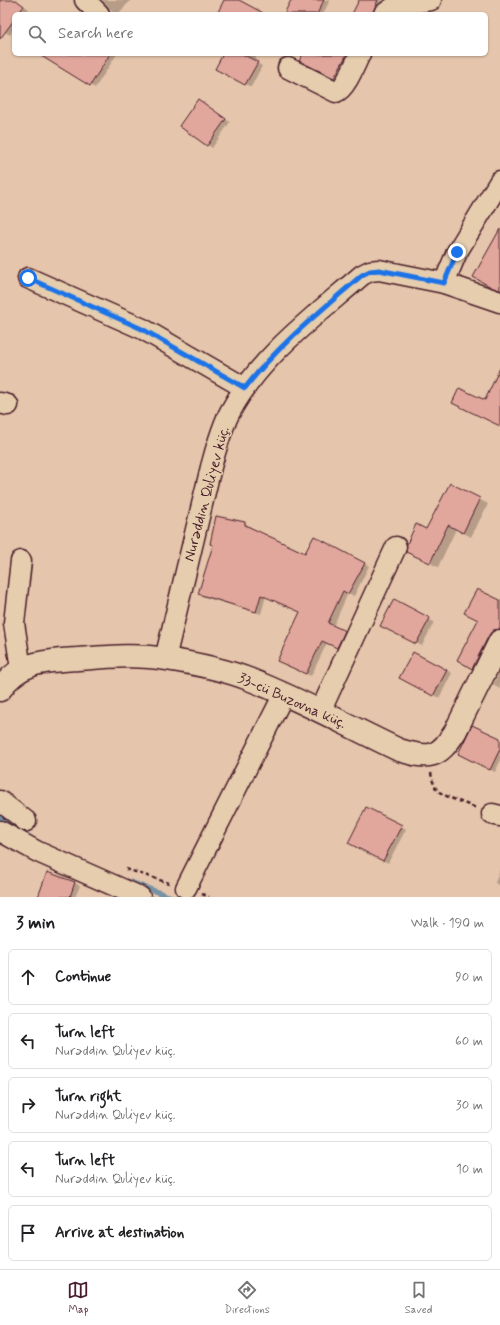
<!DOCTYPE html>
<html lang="en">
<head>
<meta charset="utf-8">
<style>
  body { margin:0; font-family:Mynerve,sans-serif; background:#f2f2f2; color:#202124 }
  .stop { position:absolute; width:12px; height:12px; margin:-9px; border:3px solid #1a73e8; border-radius:50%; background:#fff }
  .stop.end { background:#1a73e8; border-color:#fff; box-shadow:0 1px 4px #0008 }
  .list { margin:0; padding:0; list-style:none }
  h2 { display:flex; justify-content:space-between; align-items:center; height:52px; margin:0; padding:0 16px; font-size:17px }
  h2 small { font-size:13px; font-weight:400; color:#757577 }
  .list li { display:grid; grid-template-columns:26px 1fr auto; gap:12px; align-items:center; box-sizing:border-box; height:56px; margin:0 8px 8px; padding:0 8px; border:1px solid #e0e0e0; border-radius:6px }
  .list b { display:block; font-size:15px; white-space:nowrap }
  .list p { margin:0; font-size:13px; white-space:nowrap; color:#757577 }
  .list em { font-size:13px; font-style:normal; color:#757577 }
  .icon { flex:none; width:22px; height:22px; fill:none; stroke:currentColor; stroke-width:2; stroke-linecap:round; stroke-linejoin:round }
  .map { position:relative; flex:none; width:500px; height:897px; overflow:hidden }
  .search { position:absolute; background:#fff; box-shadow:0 1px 3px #0004; left:12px; right:12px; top:12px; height:44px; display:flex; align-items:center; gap:10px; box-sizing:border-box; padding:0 14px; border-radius:6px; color:#757577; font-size:15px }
  .sheet { height:372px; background:#fff }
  nav { display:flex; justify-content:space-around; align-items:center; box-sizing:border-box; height:56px; border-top:1px solid #e0e0e0; background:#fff; font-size:11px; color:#757577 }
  nav a { display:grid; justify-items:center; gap:2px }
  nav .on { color:#4a1f2b }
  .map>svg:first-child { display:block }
</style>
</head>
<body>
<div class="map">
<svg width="500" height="897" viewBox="0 0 500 897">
  <rect width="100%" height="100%" fill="#e5c5ab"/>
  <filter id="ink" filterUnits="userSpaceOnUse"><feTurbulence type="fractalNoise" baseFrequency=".025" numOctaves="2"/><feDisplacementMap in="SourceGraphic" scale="8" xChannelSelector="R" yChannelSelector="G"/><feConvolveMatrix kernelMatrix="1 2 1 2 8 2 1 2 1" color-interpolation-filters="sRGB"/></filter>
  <g filter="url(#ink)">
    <!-- shadow -->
    <g fill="#0003">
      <polygon points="0,0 16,0 29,9 25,14 14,14 14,29 10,35 0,29"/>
      <polygon points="102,0 131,0 118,14 113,12"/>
      <polygon points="292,0 330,0 323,14 299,14"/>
      <polygon points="360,0 385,0 378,14 362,14"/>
      <polygon points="48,54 117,54 95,88 46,57"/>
      <polygon points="224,54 258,54 254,61 262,66 251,87 216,68"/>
      <polygon points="304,54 353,54 340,80 306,63"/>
      <polygon points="203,103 230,122 212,148 208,145"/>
      <polygon points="450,484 488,504 471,537 456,529 438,567 416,556"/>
      <polygon points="217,517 245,523 250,526 250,528 306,554 315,537 369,566 354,596 348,593 333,627 349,635 342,650 327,643 311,676 283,664 301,612 266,596 261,614 204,597 199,594 214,545"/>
      <polygon points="394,601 434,622 422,646 386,628"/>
      <polygon points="500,601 500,622 478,670 458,660"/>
      <polygon points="413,653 452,673 439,698 400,677"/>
      <polygon points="500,671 500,689 493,685"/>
      <polygon points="500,739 500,762 495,772 464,757"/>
      <polygon points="401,826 406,829 388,863 354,846"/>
      <polygon points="500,869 500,886 495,883"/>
      <polygon points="75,883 80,886 75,897 40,897"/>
    </g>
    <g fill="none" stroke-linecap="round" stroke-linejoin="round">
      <!-- stream -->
      <g stroke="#7692a5" stroke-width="5.5">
        <polyline points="0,817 28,836"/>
        <polyline points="130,882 171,897"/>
      </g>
    </g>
    <!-- building -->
    <g fill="#e1a79d" stroke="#4a1f2b">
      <polygon points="0,0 16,0 24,6 18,14 14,14 14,20 0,39"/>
      <polygon points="224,0 239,0 265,14 217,14"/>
      <polygon points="291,0 324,0 317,14 284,14"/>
      <polygon points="359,0 378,0 372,14 352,14"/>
      <polygon points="38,54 110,54 90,86"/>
      <polygon points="223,54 242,54 258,62 245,85 215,69"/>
      <polygon points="303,54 347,54 334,78 299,61"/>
      <polygon points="198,99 226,119 207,146 179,126"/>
      <polygon points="500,229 500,290 493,288 473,277"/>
      <polygon points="500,368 500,426 452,403 459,388 485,400"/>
      <polygon points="450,483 480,498 463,533 448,525 430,563 406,552 407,544 416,524 426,529"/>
      <polygon points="216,516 245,522 245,525 305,553 314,536 365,563 348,594 343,591 328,623 345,631 337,648 322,641 306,674 277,661 300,612 261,595 256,612 198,594 213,545 210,544"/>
      <polygon points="477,589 500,600 500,629 493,630 489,635 472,669 457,660 478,620 464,613"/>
      <polygon points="394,599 430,618 416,644 380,626"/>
      <polygon points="413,652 447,670 433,696 399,678"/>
      <polygon points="472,725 500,738 500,749 490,770 458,754"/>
      <polygon points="366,807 402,825 383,861 348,843"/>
      <polygon points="47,872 75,882 70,897 38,897"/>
    </g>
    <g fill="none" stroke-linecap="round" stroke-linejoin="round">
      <!-- street casing -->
      <g stroke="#4a1f2b" stroke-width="23">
        <g id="street">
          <polyline points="85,0 99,14"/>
          <polyline points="384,14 397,5 431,0"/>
          <path d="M288 68 336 92C346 88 355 64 360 54"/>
          <polyline points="28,278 143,329 245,388"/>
          <polyline points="444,283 457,252 500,181"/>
          <polyline points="0,403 8,405"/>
          <polyline points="21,561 14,623 21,669"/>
          <path d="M165 659 211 467C216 449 221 429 230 412 260 356 315 316 362 275L370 271 379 270 444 283 500 302"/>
          <polyline points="320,712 396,547"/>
          <polyline points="0,801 26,821"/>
          <polyline points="492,814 500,816"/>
          <polyline points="0,831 38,852 140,897"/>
          <polyline points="186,888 284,694"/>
        </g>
      </g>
      <!-- secondary casing -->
      <g stroke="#4a1f2b" stroke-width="25">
        <path id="secondary" d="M0 690C19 661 46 661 78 659 106 657 137 654 166 659 192 663 226 670 251 680 302 700 350 727 399 750 429 759 438 759 455 732L500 641"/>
      </g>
      <!-- path -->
      <g stroke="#4a1f2b" stroke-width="2.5" stroke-dasharray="4 3" stroke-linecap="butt">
        <path d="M431 773C432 779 434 787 438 791 445 797 467 804 476 808"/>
        <polyline points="126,869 169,883"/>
        <polyline points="202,894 209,897"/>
      </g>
      <!-- street -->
      <use href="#street" stroke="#e6cdae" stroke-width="20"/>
      <!-- secondary -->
      <use href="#secondary" stroke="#e6cdae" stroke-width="22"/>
    </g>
  </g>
  <g fill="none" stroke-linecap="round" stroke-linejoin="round" filter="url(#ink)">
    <!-- route -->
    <path stroke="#1a73e8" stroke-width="5" d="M28 278 142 329 245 388C279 344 321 311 362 275L370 271 379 270 444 283 457 252"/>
  </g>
  <g text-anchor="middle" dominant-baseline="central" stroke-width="3" stroke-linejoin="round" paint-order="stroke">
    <!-- street labels -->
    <g font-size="15" fill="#4a1f2b" stroke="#e6cdae">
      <text transform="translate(207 494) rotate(-75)">Nurəddin Quliyev küç.</text>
      <text transform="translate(292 701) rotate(24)">33-cü Buzovna küç.</text>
    </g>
  </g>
</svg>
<div class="stop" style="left:28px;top:278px"></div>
<div class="stop end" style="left:457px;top:252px"></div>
<div class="search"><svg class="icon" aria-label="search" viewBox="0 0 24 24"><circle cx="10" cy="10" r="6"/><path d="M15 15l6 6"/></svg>Search here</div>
</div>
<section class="sheet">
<h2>3 min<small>Walk · 190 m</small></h2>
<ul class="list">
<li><svg class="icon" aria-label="ahead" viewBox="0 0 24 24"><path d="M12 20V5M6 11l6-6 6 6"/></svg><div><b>Continue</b></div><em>90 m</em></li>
<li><svg class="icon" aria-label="left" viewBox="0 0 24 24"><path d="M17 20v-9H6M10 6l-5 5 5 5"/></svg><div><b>Turn left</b><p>Nurəddin Quliyev küç.</p></div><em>60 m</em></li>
<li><svg class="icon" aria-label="right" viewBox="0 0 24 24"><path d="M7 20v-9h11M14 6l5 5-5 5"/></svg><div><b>Turn right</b><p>Nurəddin Quliyev küç.</p></div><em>30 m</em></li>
<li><svg class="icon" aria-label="left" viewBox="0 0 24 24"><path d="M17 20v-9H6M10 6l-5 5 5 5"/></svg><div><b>Turn left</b><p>Nurəddin Quliyev küç.</p></div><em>10 m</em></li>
<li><svg class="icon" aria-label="arrive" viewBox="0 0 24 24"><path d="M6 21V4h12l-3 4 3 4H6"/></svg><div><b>Arrive at destination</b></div></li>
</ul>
</section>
<nav>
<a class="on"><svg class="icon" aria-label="map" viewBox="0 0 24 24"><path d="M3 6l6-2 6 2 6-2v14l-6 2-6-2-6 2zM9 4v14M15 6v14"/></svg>Map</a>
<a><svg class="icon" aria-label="directions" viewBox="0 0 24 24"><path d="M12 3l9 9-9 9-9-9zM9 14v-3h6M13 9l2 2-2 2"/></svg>Directions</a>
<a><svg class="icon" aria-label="saved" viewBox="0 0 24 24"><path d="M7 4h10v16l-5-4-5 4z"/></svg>Saved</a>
</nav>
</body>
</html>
